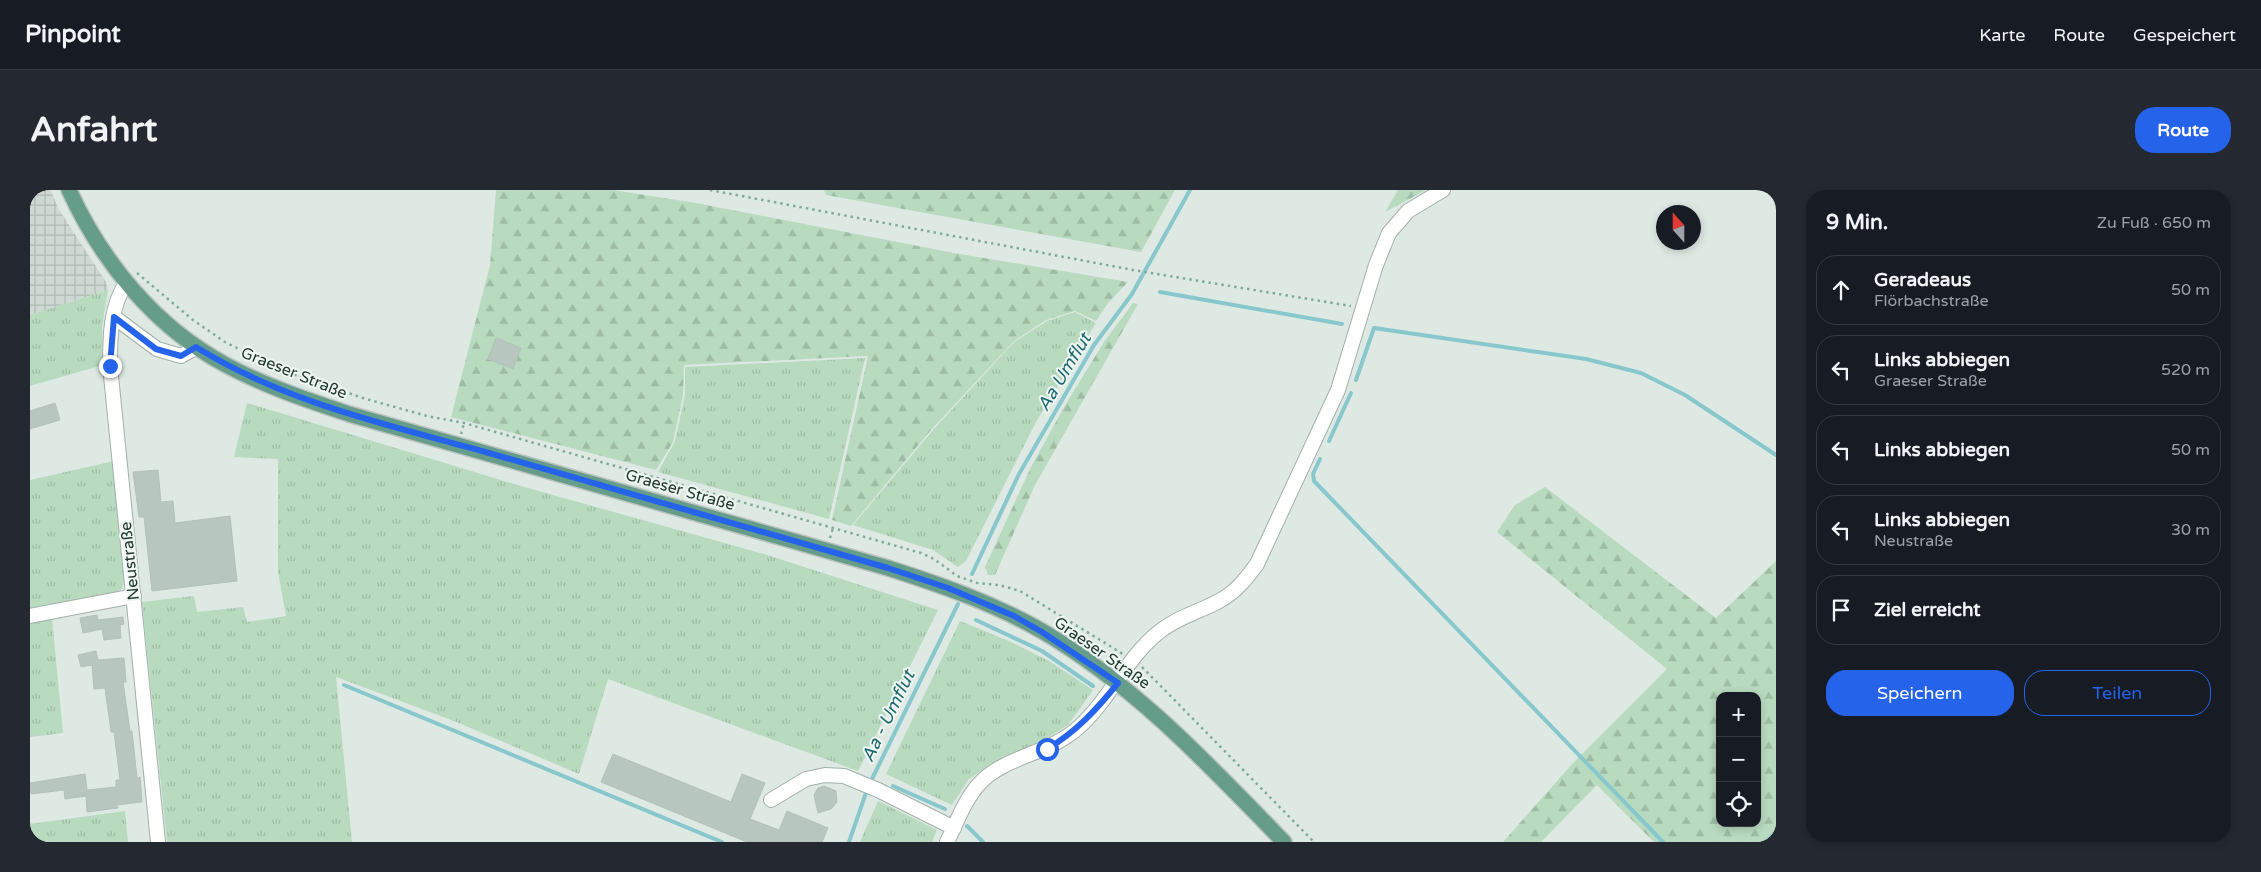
<!DOCTYPE html>
<html lang="de">
<head>
<meta charset="utf-8">
<style>
  body { margin:0; font-family:"Varela Round",sans-serif; background:#242831; color:#f1f3f6 }
  .controls { position:absolute; right:15px; bottom:15px; display:grid; overflow:hidden; border-radius:10px; box-shadow:0 2px 8px #0003 }
  .controls button { width:45px; height:45px; display:grid; place-items:center; padding:0; border:0; border-bottom:1px solid #363941; background:#171b24; color:#f1f3f6; font:25px sans-serif }
  .compass { position:absolute; left:1626px; top:15px; width:45px; height:45px; border-radius:50%; background:#171b24; box-shadow:0 2px 8px #0003; rotate:339deg }
  .stop { position:absolute; width:15px; height:15px; margin:-11px; border:4px solid #2563eb; border-radius:50%; background:#fff }
  .stop.end { background:#2563eb; border-color:#fff; box-shadow:0 1px 5px #0008 }
  .list { margin:0; padding:0; list-style:none }
  h2 { display:flex; justify-content:space-between; align-items:center; height:65px; margin:0; padding:0 20px; font-size:21px }
  h2 small { font-size:16px; font-weight:400; color:#9ea1a6 }
  .list li { display:grid; grid-template-columns:32px 1fr auto; gap:15px; align-items:center; box-sizing:border-box; height:70px; margin:0 10px 10px; padding:0 10px; border:1px solid #363941; border-radius:20px }
  .list b { display:block; font-size:19px; white-space:nowrap }
  .list p { margin:0; font-size:16px; white-space:nowrap; color:#9ea1a6 }
  .list em { font-size:16px; font-style:normal; color:#9ea1a6 }
  .actions { display:flex; gap:10px; padding:15px 20px }
  .actions a { flex:1; padding:11px 0; border:1px solid #2563eb; border-radius:20px; text-align:center; font-size:18px; color:#2563eb }
  .actions .main { background:#2563eb; color:#fff }
  .icon { flex:none; width:28px; height:28px; fill:none; stroke:currentColor; stroke-width:2; stroke-linecap:round; stroke-linejoin:round }
  .map { position:relative; flex:none; width:1746px; height:652px; overflow:hidden; border-radius:20px }
  header { display:flex; align-items:center; gap:30px; box-sizing:border-box; height:70px; padding:0 25px; background:#171b24; border-bottom:1px solid #363941 }
  header strong { font-size:24px }
  nav { display:flex; gap:28px; margin-inline-start:auto; font-size:18px }
  .intro { display:flex; align-items:center; justify-content:space-between; box-sizing:border-box; height:120px; padding:0 30px }
  h1 { margin:0; font-size:35px }
  .button { padding:12px 22px; border-radius:20px; background:#2563eb; color:#fff; font-size:18px; font-weight:700 }
  main { display:flex; gap:30px; padding:0 30px }
  aside { flex:1; background:#171b24; border-radius:20px; box-shadow:0 2px 8px #0003 }
  .map>svg:first-child { display:block }
</style>
</head>
<body>
<header>
<strong>Pinpoint</strong>
<nav><a>Karte</a><a>Route</a><a>Gespeichert</a></nav>
</header>
<div class="intro"><h1>Anfahrt</h1><a class="button">Route</a></div>
<main>
<div class="map">
<svg width="1746" height="652" viewBox="0 0 1746 652">
  <defs>
    <pattern id="industrial-grid" width="8" height="8" patternUnits="userSpaceOnUse" patternTransform="scale(1.25)"><rect width="8" height="8" fill="#cdd9d2"/><path d="M0 4h8M4 0v8" fill="none" stroke="#b0bbb5"/></pattern>
    <pattern id="grass-tufts" width="24" height="20" patternUnits="userSpaceOnUse" patternTransform="scale(1.25)"><rect width="24" height="20" fill="#b8dabf"/><path d="M3 7l-1-3M5 7V3M7 7l1-3M15 17l-1-3M17 17v-4M19 17l1-3" fill="none" stroke="#9ebca4"/></pattern>
    <pattern id="forest-firs" width="22" height="20" patternUnits="userSpaceOnUse" patternTransform="scale(1.25)"><rect width="22" height="20" fill="#b8dabf"/><path d="M5 1l3.5 6h-7zM16 11l3.5 6h-7z" fill="#9ebca4"/></pattern>
  </defs>
  <rect width="100%" height="100%" fill="#dee9e4"/>
  <!-- industrial -->
  <polygon fill="url(#industrial-grid)" points="0,0 21,0 28,18 76,92 78,100 0,125"/>
  <!-- grass -->
  <g fill="url(#grass-tufts)">
    <polygon points="78,100 72,137 73,175 0,196 0,125"/>
    <polygon points="1045,122 1066,133 1006,232 936,371 928,377 903,360 823,335 903,240 984,152 1017,131"/>
    <polygon points="835,168 799,329 628,282 645,251 655,205 655,177"/>
    <polygon points="217,213 491,296 734,364 908,420 828,581 578,489 549,584 424,531 306,487 322,652 137,652 112,412 164,406 167,422 213,417 217,432 256,426 248,382 248,269 204,267"/>
    <polygon points="84,271 94,391 92,399 83,403 0,420 0,290"/>
    <polygon points="22,429 33,543 0,547 0,434"/>
    <polygon points="930,431 979,451 1019,471 1063,500 1038,535 1008,554 962,573 939,589 922,615 856,584"/>
    <polygon points="848,611 907,640 902,652 830,652"/>
    <polygon points="95,621 98,652 0,652 0,634"/>
  </g>
  <!-- forest -->
  <g fill="url(#forest-firs)" fill-rule="evenodd">
    <polygon points="466,0 583,0 666,13 924,63 1098,92 1078,113 1066,131 1045,121 1016,130 984,151 901,240 821,336 802,330 838,166 654,175 653,205 643,252 626,280 421,227 460,75"/>
    <polygon points="794,0 1145,0 1111,62 796,5"/>
    <polygon points="1368,0 1396,0 1355,22"/>
    <polygon points="1103,113 1108,114 1005,295 965,385 958,385 955,377 1001,277 1034,217 1074,152"/>
    <path d="M1515 297 1686 428 1746 371V646L1740 652H1624L1567 595 1511 652H1473L1544 572 1637 479 1467 342 1485 315ZM1690 506H1727V633H1690Z"/>
  </g>
  <g fill="none" stroke-linecap="round" stroke-linejoin="round">
    <!-- stream -->
    <g stroke="#88c7cc" stroke-width="4">
      <polyline points="1130,102 1312,134"/>
      <polyline points="1326,190 1344,138 1556,169 1611,183 1655,205 1746,265"/>
      <polyline points="1299,251 1321,203"/>
      <polyline points="1290,269 1283,284 1284,291 1633,652"/>
      <polyline points="942,384 989,284 1064,155 1102,104 1160,0"/>
      <polyline points="946,430 1012,461 1063,496"/>
      <polyline points="314,495 692,652"/>
      <polyline points="840,593 928,414"/>
      <polyline points="863,596 915,619"/>
      <polyline points="937,636 953,652"/>
      <polyline points="819,652 837,600"/>
      <polyline points="1736,652 1746,642"/>
    </g>
  </g>
  <!-- building -->
  <g fill="#b7c6bf" stroke="#b1c2ba">
    <polygon points="466,148 491,158 483,179 458,169"/>
    <polygon points="25,213 30,230 0,239 0,221"/>
    <polygon points="128,280 131,312 143,311 145,333 200,326 207,391 122,401 114,327 109,327 103,282"/>
    <polygon points="67,425 68,430 93,427 94,434 90,435 91,448 74,450 72,439 53,443 50,428"/>
    <polygon points="66,461 68,470 94,468 96,492 93,492 100,541 102,541 107,588 110,587 112,612 87,615 88,618 57,622 56,606 35,609 34,600 1,604 0,593 55,584 57,600 86,597 86,590 90,590 84,542 81,542 75,498 64,499 62,475 51,477 48,465"/>
    <polygon points="583,564 701,612 712,584 735,593 720,629 749,640 757,621 798,638 792,652 717,652 571,592"/>
    <polygon points="794,596 806,601 807,612 801,619 788,623 784,605 788,598"/>
  </g>
  <g fill="none" stroke-linecap="round" stroke-linejoin="round">
    <!-- minor casing -->
    <g stroke="#a2b0aa" stroke-width="16">
      <g id="minor">
        <path d="M97 92C80 115 80 149 80 176L128 652"/>
        <polyline points="84,127 127,159 151,166 167,157"/>
        <polyline points="0,426 104,406"/>
        <polyline points="741,610 776,589 795,585 814,586 848,600 924,638"/>
        <path d="M917 652C927 632 935 609 950 593 975 566 1020 564 1049 537 1080 509 1097 467 1129 442 1147 427 1169 422 1189 411 1206 402 1216 389 1227 374L1308 200 1346 75 1359 43 1378 21 1413 0"/>
      </g>
    </g>
    <!-- major casing -->
    <g stroke="#bcc3c1" stroke-width="18">
      <path id="major" d="M39 0C72 72 125 137 196 175 235 196 277 210 319 224L858 378C911 395 963 413 1012 441 1106 496 1179 575 1254 652"/>
    </g>
    <!-- path -->
    <g stroke="#80ab9b" stroke-width="2.5" stroke-dasharray="2.5 4" stroke-linecap="butt">
      <polyline points="680,0 1103,80 1321,116"/>
      <polyline points="107,83 163,130 195,152 248,179 333,208 397,226 434,233 891,363 904,369 927,386 947,393 969,395 990,401 1093,464"/>
      <polyline points="431,244 434,233"/>
      <polyline points="800,348 803,338"/>
      <polyline points="1112,477 1284,652"/>
    </g>
    <!-- minor -->
    <use href="#minor" stroke="#fff" stroke-width="14"/>
    <!-- major -->
    <use href="#major" stroke="#659d8a" stroke-width="15"/>
  </g>
  <g fill="none" stroke-linecap="round" stroke-linejoin="round">
    <!-- route -->
    <path stroke="#2563eb" stroke-width="6" d="M80 176 84 127 126 159 151 166 166 157C256 213 359 235 459 263 592 301 725 339 858 378L918 398 984 426 1012 442 1088 493C1067 519 1046 542 1017 559"/>
  </g>
  <g text-anchor="middle" dominant-baseline="central" stroke-width="4" stroke-linejoin="round" paint-order="stroke">
    <!-- street labels -->
    <g font-size="16" fill="#213830" stroke="#eef6f2">
      <text transform="translate(264 183) rotate(22)">Graeser Straße</text>
      <text transform="translate(650 300) rotate(16)">Graeser Straße</text>
      <text transform="translate(100 371) rotate(-96)">Neustraße</text>
      <text transform="translate(1072 463) rotate(35)">Graeser Straße</text>
    </g>
    <!-- water labels -->
    <g font-size="18" font-style="italic" fill="#1e6870" stroke="#eef6f2">
      <text transform="translate(1034 182) rotate(-59)">Aa Umflut</text>
      <text transform="translate(858 526) rotate(-64)">Aa - Umflut</text>
    </g>
  </g>
</svg>
<div class="controls">
<button>+</button>
<button>−</button>
<button><svg class="icon" aria-label="locate" viewBox="0 0 24 24"><circle cx="12" cy="12" r="6"/><path d="M12 2v4M12 18v4M2 12h4M18 12h4"/></svg></button>
</div>
<svg class="compass" viewBox="-18 -18 36 36"><path d="M0-13l5 13h-10z" fill="#e53935"/><path d="M0 13l5-13h-10z" fill="#9ea1a6"/></svg>
<div class="stop" style="left:1017px;top:559px"></div>
<div class="stop end" style="left:80px;top:176px"></div>
</div>
<aside>
<h2>9 Min.<small>Zu Fuß · 650 m</small></h2>
<ul class="list">
<li><svg class="icon" aria-label="ahead" viewBox="0 0 24 24"><path d="M12 20V5M6 11l6-6 6 6"/></svg><div><b>Geradeaus</b><p>Flörbachstraße</p></div><em>50 m</em></li>
<li><svg class="icon" aria-label="left" viewBox="0 0 24 24"><path d="M17 20v-9H6M10 6l-5 5 5 5"/></svg><div><b>Links abbiegen</b><p>Graeser Straße</p></div><em>520 m</em></li>
<li><svg class="icon" aria-label="left" viewBox="0 0 24 24"><path d="M17 20v-9H6M10 6l-5 5 5 5"/></svg><div><b>Links abbiegen</b></div><em>50 m</em></li>
<li><svg class="icon" aria-label="left" viewBox="0 0 24 24"><path d="M17 20v-9H6M10 6l-5 5 5 5"/></svg><div><b>Links abbiegen</b><p>Neustraße</p></div><em>30 m</em></li>
<li><svg class="icon" aria-label="arrive" viewBox="0 0 24 24"><path d="M6 21V4h12l-3 4 3 4H6"/></svg><div><b>Ziel erreicht</b></div></li>
</ul>
<div class="actions"><a class="main">Speichern</a><a>Teilen</a></div>
</aside>
</main>
</body>
</html>
